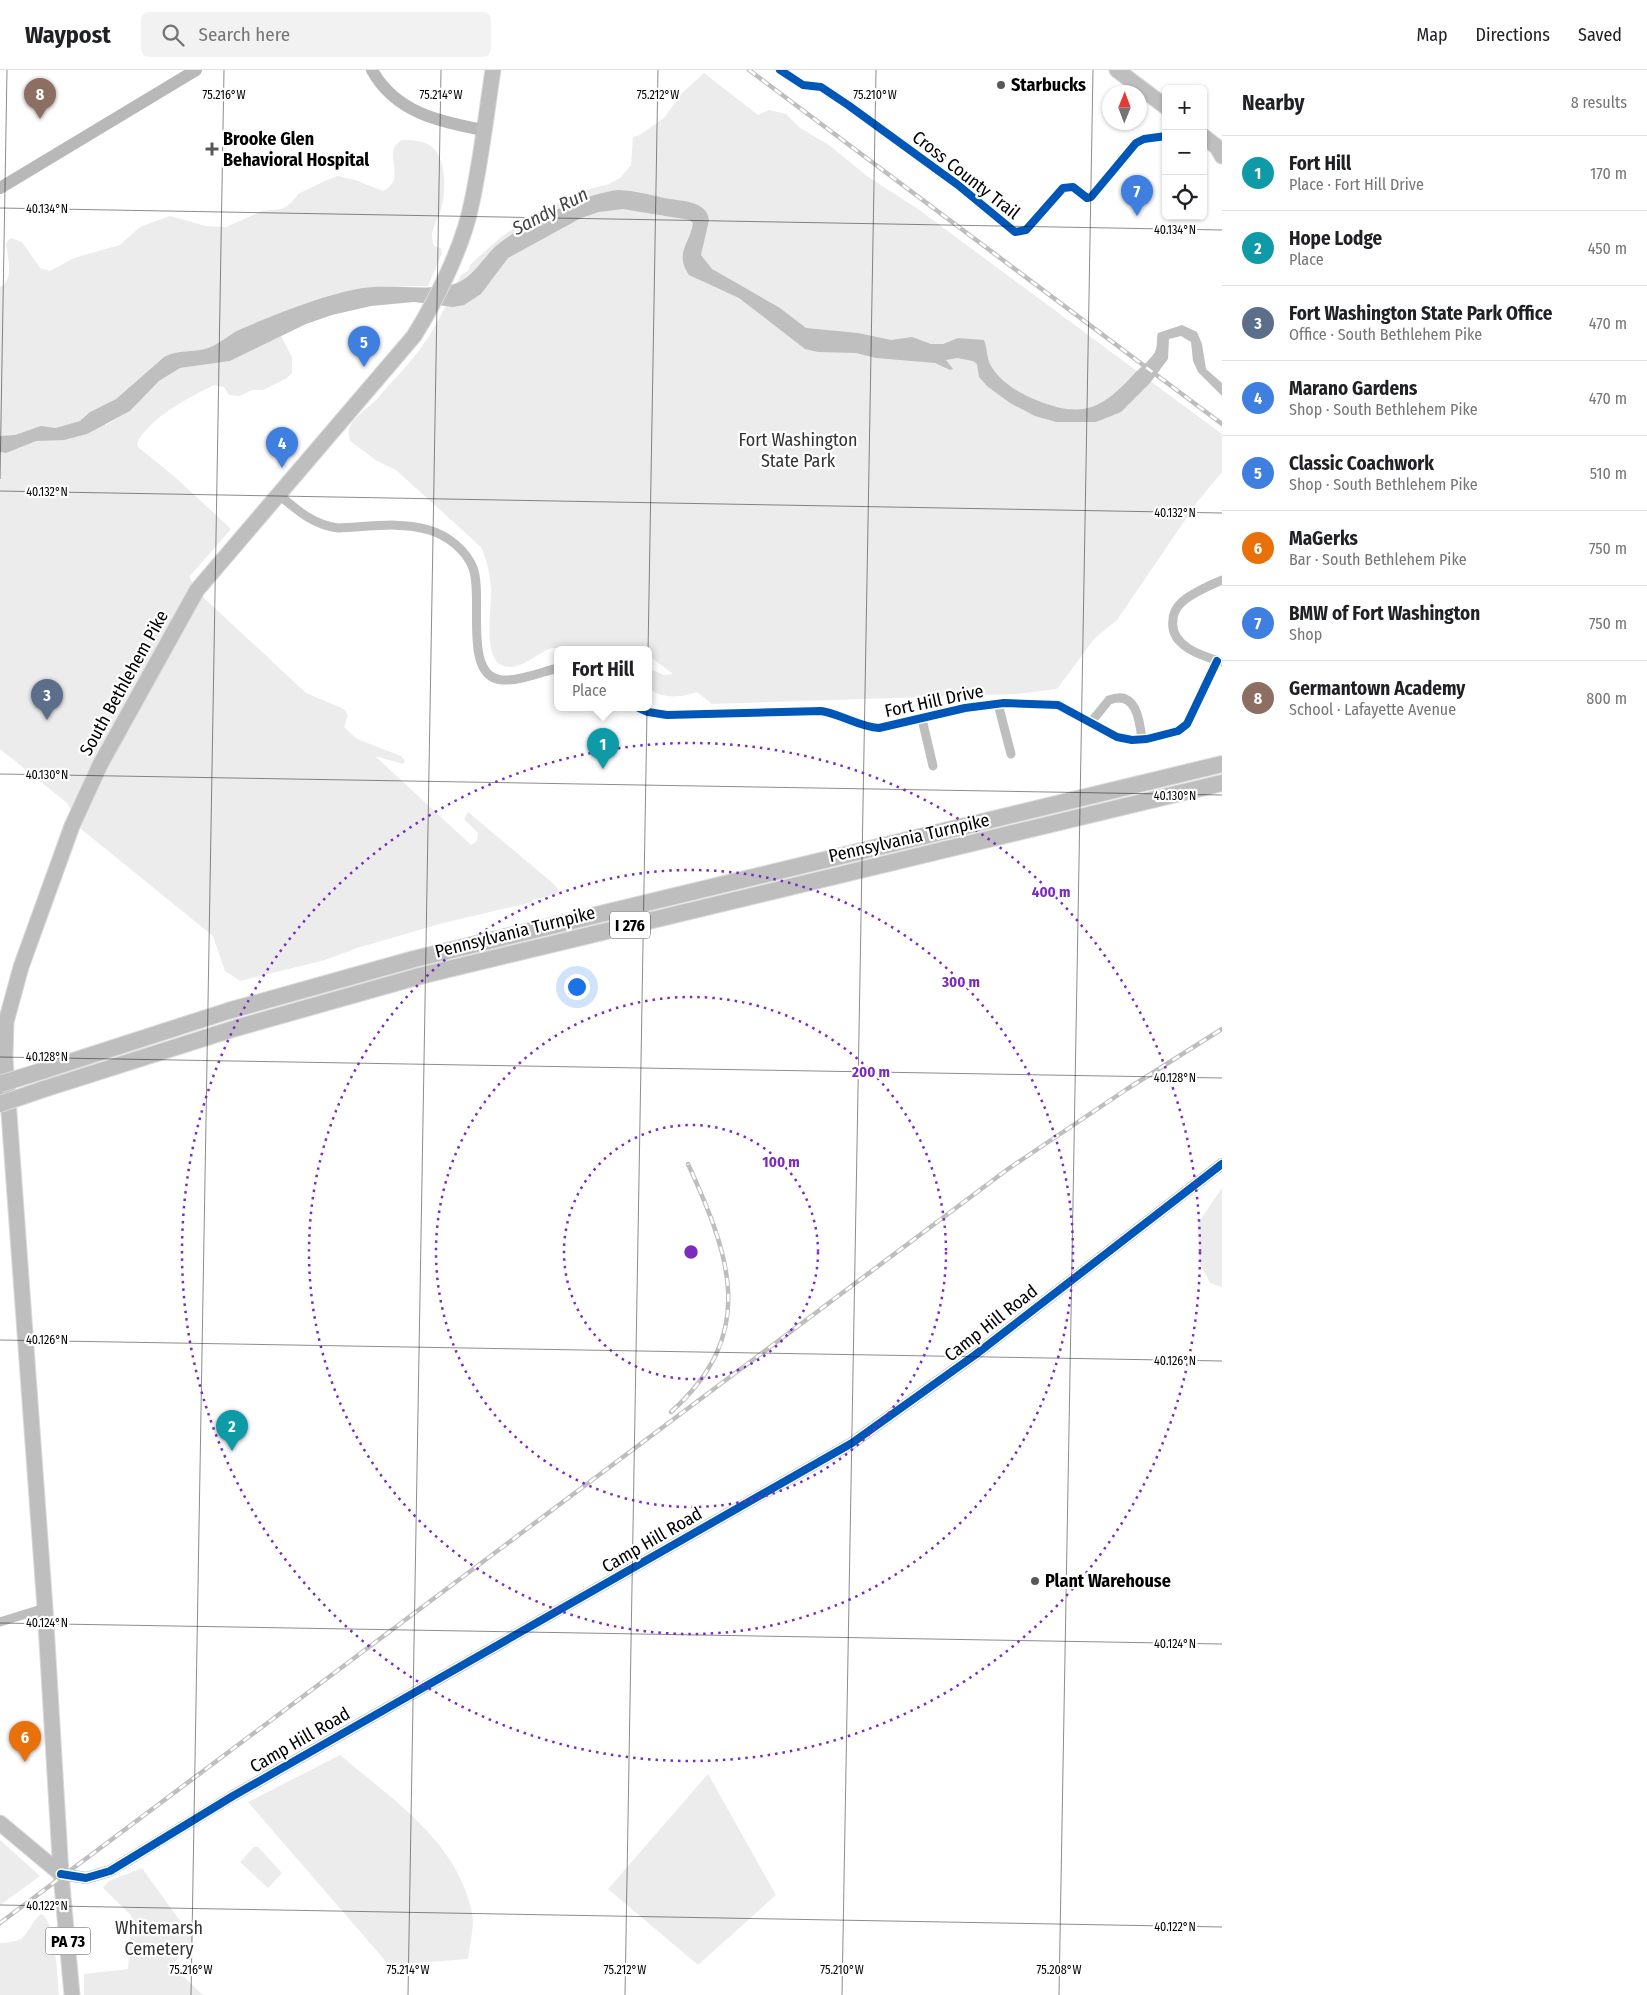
<!DOCTYPE html>
<html lang="en">
<head>
<meta charset="utf-8">
<style>
  body { margin:0; font-family:"Fira Sans Condensed",sans-serif; background:#f2f2f2; color:#202124 }
  .controls { position:absolute; right:15px; top:15px; display:grid; overflow:hidden; border-radius:8px; box-shadow:0 1px 4px #0004 }
  .controls button { width:45px; height:45px; display:grid; place-items:center; padding:0; border:0; border-bottom:1px solid #e0e0e0; background:#fff; color:#202124; font:25px sans-serif }
  .compass { position:absolute; left:1102px; top:15px; width:45px; height:45px; border-radius:50%; background:#fff; box-shadow:0 1px 4px #0004; rotate:1deg }
  .you { position:absolute; left:576px; top:916px; width:18px; height:18px; margin:-12px; border:4px solid #fff; border-radius:50%; background:#1a73e8; box-shadow:0 0 0 8px #1a73e833 }
  .badge { display:grid; place-items:center; width:32px; height:32px; border-radius:50%; background:#7c3aed; color:#fff; font-size:16px; font-weight:700 }
  .pin { position:absolute; translate:-50% -41px; filter:drop-shadow(0 1px 2px #0008) }
  .pin::after { content:''; position:absolute; top:26px; width:18px; height:15px; background:inherit; clip-path:polygon(0 0,100% 0,50% 100%) }
  .popup { position:absolute; left:554px; top:576px; width:98px; height:65px; box-sizing:border-box; display:grid; place-content:center; border-radius:8px; background:#fff; filter:drop-shadow(0 1px 4px #0005); font-size:16px; white-space:nowrap; color:#757577 }
  .popup b { font-size:19px; color:#202124 }
  .popup::after { content:''; position:absolute; left:50%; top:100%; margin-left:-10px; border:10px solid transparent; border-top-color:#fff }
  .list { margin:0; padding:0; list-style:none }
  h2 { display:flex; justify-content:space-between; align-items:center; height:65px; margin:0; padding:0 20px; font-size:21px }
  h2 small { font-size:16px; font-weight:400; color:#757577 }
  .list li { display:grid; grid-template-columns:32px 1fr auto; gap:15px; align-items:center; box-sizing:border-box; height:75px; padding:0 20px; border-top:1px solid #e0e0e0 }
  .list b { display:block; font-size:19px; white-space:nowrap }
  .list p { margin:0; font-size:16px; white-space:nowrap; color:#757577 }
  .list em { font-size:16px; font-style:normal; color:#757577 }
  .icon { flex:none; width:28px; height:28px; fill:none; stroke:currentColor; stroke-width:2; stroke-linecap:round; stroke-linejoin:round }
  .map { position:relative; flex:none; width:1222px; height:1925px; overflow:hidden }
  header { display:flex; align-items:center; gap:30px; box-sizing:border-box; height:70px; padding:0 25px; background:#fff; border-bottom:1px solid #e0e0e0 }
  header strong { font-size:24px }
  nav { display:flex; gap:28px; margin-inline-start:auto; font-size:18px }
  .search { width:350px; height:45px; background:#f2f2f2; display:flex; align-items:center; gap:12px; box-sizing:border-box; padding:0 18px; border-radius:8px; color:#757577; font-size:19px }
  main { display:flex }
  aside { flex:1; background:#fff }
  .map>svg:first-child { display:block }
</style>
</head>
<body>
<header>
<strong>Waypost</strong>
<div class="search"><svg class="icon" aria-label="search" viewBox="0 0 24 24"><circle cx="10" cy="10" r="6"/><path d="M15 15l6 6"/></svg>Search here</div>
<nav><a>Map</a><a>Directions</a><a>Saved</a></nav>
</header>
<main>
<div class="map">
<svg width="1222" height="1925" viewBox="0 0 1222 1925">
  <rect width="100%" height="100%" fill="#fff"/>
  <!-- green -->
  <g fill="#ececec" fill-rule="evenodd">
    <path d="M704 3 758 45 769 40 786 44 800 58 829 75 867 106 918 139 1222 364V402L1198 431 1117 550 1094 569 1057 619 1018 624 712 634 697 622C681 628 662 629 648 618V589L652 600 664 605 673 604 648 585V580L552 578C538 582 525 597 510 597 479 597 493 538 491 518 490 504 487 490 481 477L396 400 377 391 350 371C343 351 366 341 377 329 391 312 407 297 420 279 437 257 448 230 461 205L469 200 470 195 501 167 543 139 561 131 574 128 582 121 609 114 620 108 631 95 633 67 640 65 665 47 680 25ZM592 124 484 190C509 157 555 142 592 124Z"/>
    <path d="M402 70C411 70 424 70 432 77 446 88 446 119 442 136 438 151 428 160 434 176L441 178 442 183 428 216 377 217 342 223 238 260 217 274 206 279 164 287 116 329 90 342 106 355 130 341 159 311 180 298 230 291 281 266 292 287V303L287 308 263 320H252L240 326 229 325 224 317 214 315C189 328 151 346 137 373L138 377 176 408 231 459 189 507 204 528 306 623 344 639 348 645 344 657 357 669 401 686 405 691 403 694 375 686 471 775 477 771 478 763 464 749 468 742 555 815 559 821 557 824 532 830 533 832 443 853 357 878 325 890 240 911 225 901 213 866 81 759 67 733 0 679V217C15 210 7 186 6 173L11 168 22 172 40 198 50 201 74 188 120 175 140 157 170 146 206 156 226 157 262 141 282 139 291 133 298 124 327 110 338 106 355 110 383 121C409 109 380 82 402 70Z"/>
    <polygon points="1222,1118 1222,1217 1210,1213 1200,1194 1198,1153"/>
    <path d="M340 1685C392 1729 458 1772 472 1843 475 1857 469 1876 468 1889L389 1895 248 1732Z"/>
    <polygon points="708,1704 776,1825 698,1895 608,1819"/>
    <polygon points="0,1770 40,1806 0,1835"/>
    <polygon points="254,1777 258,1777 282,1803 268,1818 240,1792"/>
    <polygon points="142,1798 193,1869 172,1896 203,1925 84,1925 84,1904 128,1899 131,1845 103,1818 109,1811"/>
    <path d="M41 1844C55 1849 58 1910 59 1925H0V1873C31 1873 24 1859 41 1844Z"/>
  </g>
  <!-- water -->
  <path fill="#bfbfbf" d="M618 120C635 121 648 124 664 128 679 131 707 130 709 150L701 185 712 199 780 238 806 258 858 263 891 270 912 267 931 274H943L958 268 984 270C988 280 986 290 993 299 1003 314 1020 323 1036 330 1083 349 1102 339 1134 304 1141 297 1150 290 1155 282 1158 276 1156 270 1158 263L1182 255 1197 262 1202 274 1206 299 1222 313V326L1198 302 1193 291 1191 272 1181 266 1169 269 1168 289 1150 313 1121 342 1096 352H1056L1035 346 1010 333 987 316 979 307 977 294 973 291 957 288 946 290 953 299 950 300 935 293 876 288 856 283 818 282 805 279 739 228 689 205C674 183 690 174 693 153L690 150 623 139 599 142 581 148 508 188 481 224 464 235 453 237 414 232 371 236 332 245 306 254 230 291 180 298 159 311 130 341 87 364 64 370 36 371 6 383 0 382V366L15 365 41 356 56 358 80 351 90 342 116 329 164 287C179 279 193 283 208 278 220 274 229 264 241 259 276 244 326 224 363 218 390 214 434 222 457 213 474 206 483 188 496 176 523 153 583 124 618 120Z"/>
  <g fill="none" stroke-linecap="round" stroke-linejoin="round">
    <!-- primary casing -->
    <g stroke="#dbdbdb" stroke-width="17">
      <g id="primary">
        <polyline points="1117,0 1166,37"/>
        <polyline points="1203,66 1217,77 1222,86"/>
        <polyline points="0,1753 61,1804"/>
        <path d="M72 1925 61 1804 45 1538 5 988 6 952 21 897 72 756 100 695 197 520 414 266C436 231 463 176 471 136 481 92 486 45 493 0"/>
      </g>
    </g>
    <!-- highway casing -->
    <g stroke="#dbdbdb" stroke-width="18">
      <g id="highway">
        <polyline points="45,1000 228,941 414,889 1222,694"/>
        <polyline points="44,1019 236,958 420,906 1222,713"/>
      </g>
    </g>
    <!-- street -->
    <g stroke="#bebebe" stroke-width="9">
      <path d="M278 424C297 440 313 455 338 458 366 457 401 451 429 460 447 465 466 480 473 498 484 526 462 607 502 610 520 611 541 602 558 598"/>
      <path d="M1222 592C1202 586 1169 576 1173 550 1173 544 1176 538 1181 533 1191 523 1209 516 1222 510"/>
      <polyline points="998,634 1011,684"/>
      <path d="M639 638 648 642 667 645 821 641C841 644 859 657 879 658L965 638 1004 633 1058 635 1117 667 1132 670 1147 669 1178 661 1187 654 1217 591"/>
      <polyline points="922,649 933,696"/>
      <path d="M1091 652 1109 630C1136 619 1140 651 1142 670"/>
      <polyline points="0,1552 45,1538"/>
    </g>
    <!-- secondary -->
    <g stroke="#b8b8b8" stroke-width="12">
      <path d="M372 0C395 42 439 52 484 60"/>
      <polyline points="0,118 196,0"/>
      <polyline points="61,1804 86,1808 110,1801 233,1726 852,1373 975,1285 1222,1094"/>
    </g>
    <!-- primary -->
    <use href="#primary" stroke="#bebebe" stroke-width="15"/>
    <!-- highway -->
    <use href="#highway" stroke="#bebebe" stroke-width="16"/>
    <!-- rail casing -->
    <g stroke="#bebebe" stroke-width="4.5">
      <g id="rail">
        <polyline points="749,0 1222,354"/>
        <path d="M671 1342C758 1264 731 1188 688 1094"/>
        <polyline points="0,1853 1008,1099 1127,1019 1222,959"/>
      </g>
    </g>
    <!-- rail -->
    <use href="#rail" stroke="#fff" stroke-width="2.5" stroke-dasharray="8" stroke-linecap="butt"/>
    <!-- highway-bridge casing -->
    <g stroke="#dbdbdb" stroke-width="18" stroke-linecap="butt">
      <g id="highway-bridge">
        <polyline points="0,1014 45,1000"/>
        <polyline points="0,1034 44,1019"/>
      </g>
    </g>
    <!-- highway-bridge -->
    <use href="#highway-bridge" stroke="#bebebe" stroke-width="16"/>
    <!-- cycleway casing -->
    <g stroke="#fff" stroke-width="11">
      <g id="cycleway">
        <polyline points="780,0 803,15 821,17 848,35 958,115 1015,162 1026,160 1063,118 1073,117 1087,128 1091,127 1136,73 1144,69 1166,66"/>
        <path d="M639 638 648 642 667 645 821 641C841 644 859 657 879 658L965 638 1004 633 1058 635 1117 667 1132 670 1147 669 1178 661 1187 654 1217 591"/>
        <polyline points="61,1804 86,1808 110,1801 233,1726 852,1373 975,1285 1222,1094"/>
      </g>
    </g>
    <!-- cycleway -->
    <use href="#cycleway" stroke="#0057b8" stroke-width="8"/>
  </g>
  <!-- ticks -->
  <path fill="none" stroke="#000" stroke-width="1" stroke-opacity="0.45" d="M0 138 1222 160M0 409 7 0M0 421 1222 443M0 704 1222 725M0 987 1222 1008M0 1270 1222 1291M0 1553 1222 1574M0 1835 1222 1857M191 1925 224 0M408 1925 441 0M625 1925 658 0M842 1925 876 0M1059 1925 1093 0"/>
  <!-- distance rings -->
  <g fill="none" stroke="#7b2cbf" stroke-width="2.5" stroke-dasharray="2.5 5">
    <circle cx="691" cy="1182" r="127"/>
    <circle cx="691" cy="1182" r="255"/>
    <circle cx="691" cy="1182" r="382"/>
    <circle cx="691" cy="1182" r="509"/>
  </g>
  <!-- markers -->
  <g fill="#595959" stroke="#fff" stroke-width="2">
    <circle cx="1001" cy="15" r="5"/>
    <path d="M209.5 71.5h5v5h5v5h-5v5h-5v-5h-5v-5h5z"/>
    <circle cx="1035" cy="1511" r="5"/>
  </g>
  <g text-anchor="middle" dominant-baseline="central" stroke-width="4.5" stroke-linejoin="round" paint-order="stroke">
    <!-- shield labels -->
    <g fill="#fff" stroke="#4c4c4c" stroke-width="1">
      <rect x="610" y="841.5" width="40" height="27" rx="4"/>
      <rect x="45.5" y="1857.5" width="45" height="27" rx="4"/>
    </g>
    <g font-size="16" font-weight="bold" fill="#000">
      <text x="630" y="855">I 276</text>
      <text x="68" y="1871">PA 73</text>
    </g>
    <!-- poi labels -->
    <g font-size="18" font-weight="bold" fill="#000" stroke="#fff" text-anchor="start">
      <text x="1011" y="15">Starbucks</text>
      <text x="223" y="69">Brooke Glen<tspan x="223" dy="21">Behavioral Hospital</tspan></text>
      <text x="1045" y="1511">Plant Warehouse</text>
    </g>
    <!-- street labels -->
    <g font-size="18" fill="#000" stroke="#fff">
      <text transform="translate(966 105) rotate(38)">Cross County Trail</text>
      <text transform="translate(124 613) rotate(-61)">South Bethlehem Pike</text>
      <text transform="translate(934 631) rotate(-12)">Fort Hill Drive</text>
      <text transform="translate(909 768) rotate(-13)">Pennsylvania Turnpike</text>
      <text transform="translate(515 862) rotate(-14)">Pennsylvania Turnpike</text>
      <text transform="translate(991 1253) rotate(-38)">Camp Hill Road</text>
      <text transform="translate(652 1470) rotate(-30)">Camp Hill Road</text>
      <text transform="translate(300 1670) rotate(-30)">Camp Hill Road</text>
    </g>
    <!-- park labels -->
    <g font-size="18" fill="#333" stroke="#fff">
      <text x="798" y="370">Fort Washington<tspan x="798" dy="21">State Park</tspan></text>
      <text x="159" y="1858">Whitemarsh<tspan x="159" dy="21">Cemetery</tspan></text>
    </g>
    <!-- water labels -->
    <g font-size="19" font-style="italic" fill="#444" stroke="#fff">
      <text transform="translate(550 141) rotate(-27)">Sandy Run</text>
    </g>
  </g>
  <g font-size="12" text-anchor="middle" fill="#000" stroke="#fff" stroke-width="4.5" stroke-linejoin="round" paint-order="stroke">
    <text x="224" y="29">75.216°W</text>
    <text x="441" y="29">75.214°W</text>
    <text x="658" y="29">75.212°W</text>
    <text x="875" y="29">75.210°W</text>
    <text x="47" y="143">40.134°N</text>
    <text x="1175" y="164">40.134°N</text>
    <text x="47" y="426">40.132°N</text>
    <text x="1175" y="447">40.132°N</text>
    <text x="47" y="709">40.130°N</text>
    <text x="1175" y="730">40.130°N</text>
    <text x="47" y="991">40.128°N</text>
    <text x="1175" y="1012">40.128°N</text>
    <text x="47" y="1274">40.126°N</text>
    <text x="1175" y="1295">40.126°N</text>
    <text x="47" y="1557">40.124°N</text>
    <text x="1175" y="1578">40.124°N</text>
    <text x="47" y="1840">40.122°N</text>
    <text x="1175" y="1861">40.122°N</text>
    <text x="191" y="1904">75.216°W</text>
    <text x="408" y="1904">75.214°W</text>
    <text x="625" y="1904">75.212°W</text>
    <text x="842" y="1904">75.210°W</text>
    <text x="1059" y="1904">75.208°W</text>
  </g>
  <circle cx="691" cy="1182" r="8" fill="#7b2cbf" stroke="#fff" stroke-width="2.5"/>
  <g font-size="15" text-anchor="middle" font-weight="bold" fill="#7b2cbf" stroke="#fff" stroke-width="4.5" stroke-linejoin="round" paint-order="stroke">
    <text x="1051" y="827">400 m</text>
    <text x="961" y="917">300 m</text>
    <text x="871" y="1007">200 m</text>
    <text x="781" y="1097">100 m</text>
  </g>
</svg>
<div class="controls">
<button>+</button>
<button>−</button>
<button><svg class="icon" aria-label="locate" viewBox="0 0 24 24"><circle cx="12" cy="12" r="6"/><path d="M12 2v4M12 18v4M2 12h4M18 12h4"/></svg></button>
</div>
<svg class="compass" viewBox="-18 -18 36 36"><path d="M0-13l5 13h-10z" fill="#e53935"/><path d="M0 13l5-13h-10z" fill="#757577"/></svg>
<div class="you"></div>
<div class="pin badge" style="left:603px;top:699px;background:#0f9aa8">1</div>
<div class="popup"><b>Fort Hill</b>Place</div>
<div class="pin badge" style="left:232px;top:1381px;background:#0f9aa8">2</div>
<div class="pin badge" style="left:47px;top:650px;background:#5c6f8a">3</div>
<div class="pin badge" style="left:282px;top:398px;background:#3f7fe0">4</div>
<div class="pin badge" style="left:364px;top:297px;background:#3f7fe0">5</div>
<div class="pin badge" style="left:25px;top:1692px;background:#e8710a">6</div>
<div class="pin badge" style="left:1137px;top:146px;background:#3f7fe0">7</div>
<div class="pin badge" style="left:40px;top:49px;background:#8d6e63">8</div>
</div>
<aside>
<h2>Nearby<small>8 results</small></h2>
<ul class="list">
<li><span class="badge" style="background:#0f9aa8">1</span><div><b>Fort Hill</b><p>Place · Fort Hill Drive</p></div><em>170 m</em></li>
<li><span class="badge" style="background:#0f9aa8">2</span><div><b>Hope Lodge</b><p>Place</p></div><em>450 m</em></li>
<li><span class="badge" style="background:#5c6f8a">3</span><div><b>Fort Washington State Park Office</b><p>Office · South Bethlehem Pike</p></div><em>470 m</em></li>
<li><span class="badge" style="background:#3f7fe0">4</span><div><b>Marano Gardens</b><p>Shop · South Bethlehem Pike</p></div><em>470 m</em></li>
<li><span class="badge" style="background:#3f7fe0">5</span><div><b>Classic Coachwork</b><p>Shop · South Bethlehem Pike</p></div><em>510 m</em></li>
<li><span class="badge" style="background:#e8710a">6</span><div><b>MaGerks</b><p>Bar · South Bethlehem Pike</p></div><em>750 m</em></li>
<li><span class="badge" style="background:#3f7fe0">7</span><div><b>BMW of Fort Washington</b><p>Shop</p></div><em>750 m</em></li>
<li><span class="badge" style="background:#8d6e63">8</span><div><b>Germantown Academy</b><p>School · Lafayette Avenue</p></div><em>800 m</em></li>
</ul>
</aside>
</main>
</body>
</html>
